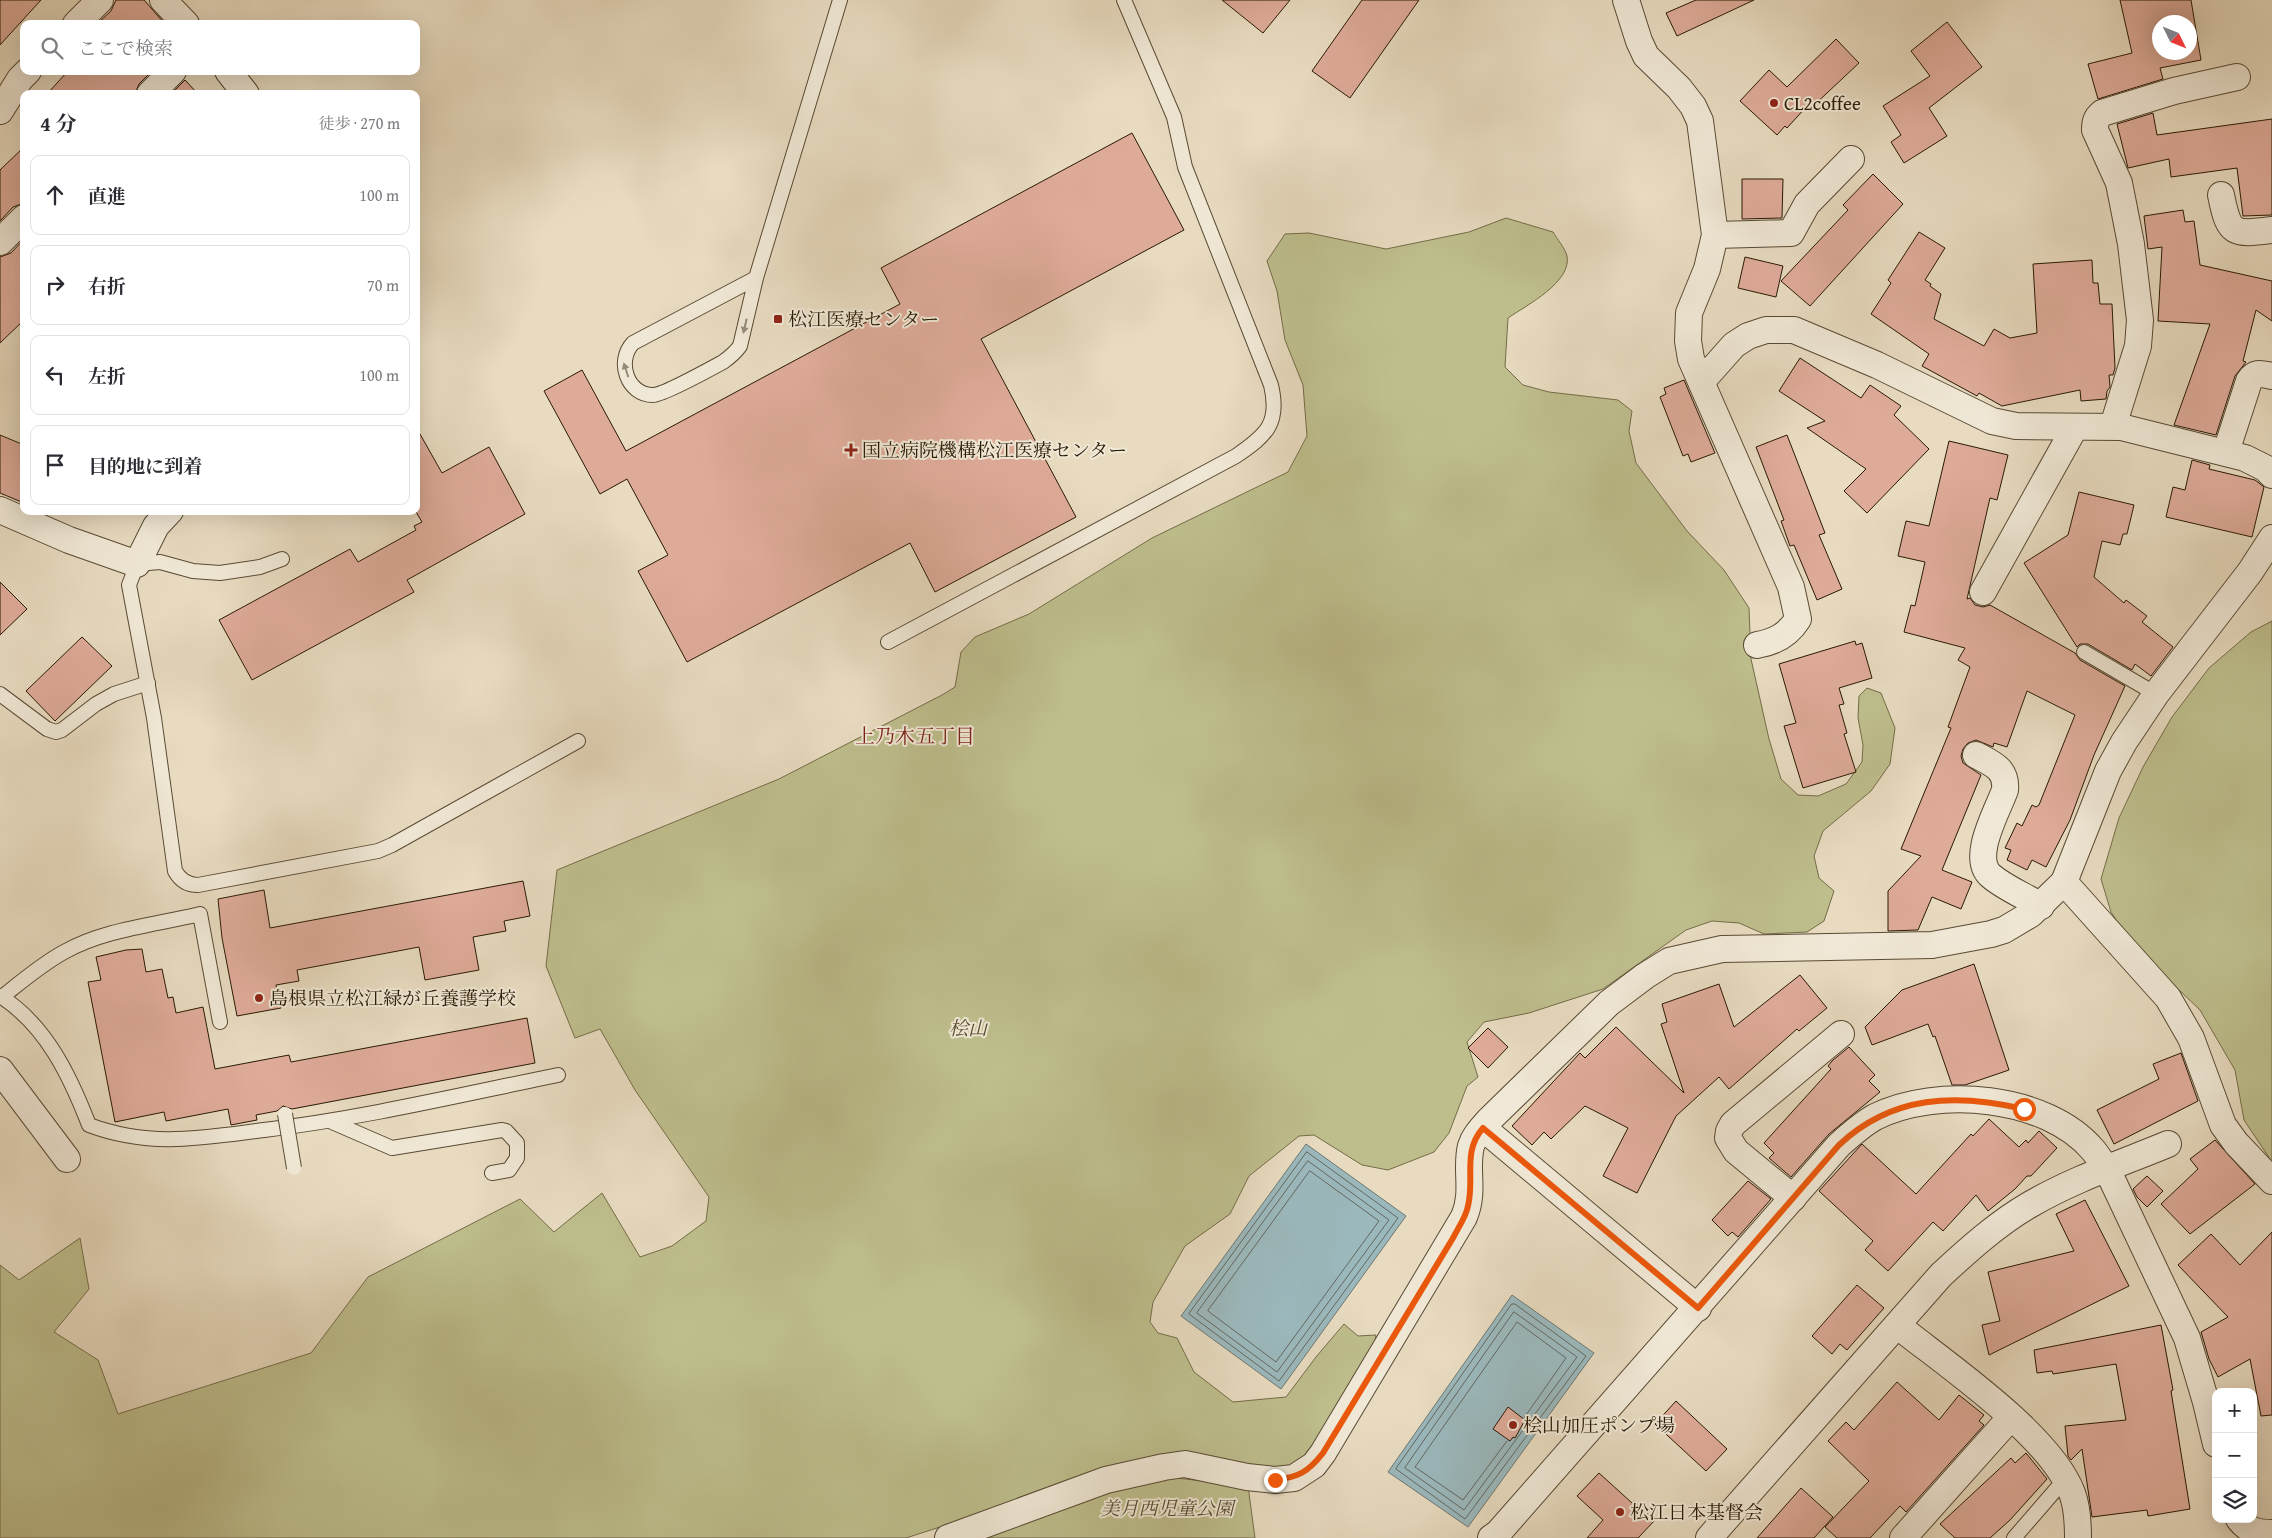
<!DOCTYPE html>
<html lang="ja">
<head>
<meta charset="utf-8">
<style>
  body { margin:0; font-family:"Gentium Book Plus","Noto Serif JP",serif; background:#f7f7f7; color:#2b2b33 }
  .controls { position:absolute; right:15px; bottom:15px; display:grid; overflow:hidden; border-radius:10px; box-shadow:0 5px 20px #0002 }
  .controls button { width:45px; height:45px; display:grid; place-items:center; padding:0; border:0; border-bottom:1px solid #e1e1e2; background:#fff; color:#2b2b33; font:25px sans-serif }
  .compass { position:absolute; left:2152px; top:15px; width:45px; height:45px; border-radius:50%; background:#fff; box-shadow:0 5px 20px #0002; rotate:133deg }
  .stop { position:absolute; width:15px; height:15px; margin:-11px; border:4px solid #ea580c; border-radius:50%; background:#fff }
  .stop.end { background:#ea580c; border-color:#fff; box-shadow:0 1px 5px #0008 }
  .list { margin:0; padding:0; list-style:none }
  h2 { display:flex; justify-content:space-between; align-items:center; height:65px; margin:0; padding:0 20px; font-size:21px }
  h2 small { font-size:16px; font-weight:400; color:#7c7c81 }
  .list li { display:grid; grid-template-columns:32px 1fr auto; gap:15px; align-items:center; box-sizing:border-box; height:80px; margin:0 10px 10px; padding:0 10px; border:1px solid #e1e1e2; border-radius:10px }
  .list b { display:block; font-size:19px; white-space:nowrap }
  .list em { font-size:16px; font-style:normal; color:#7c7c81 }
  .icon { flex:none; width:28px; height:28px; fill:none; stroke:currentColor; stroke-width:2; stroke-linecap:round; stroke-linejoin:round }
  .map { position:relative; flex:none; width:2272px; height:1538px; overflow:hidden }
  .search { position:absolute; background:#fff; box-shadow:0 5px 20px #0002; left:20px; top:20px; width:400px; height:55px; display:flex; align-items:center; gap:12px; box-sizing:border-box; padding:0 18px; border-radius:10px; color:#7c7c81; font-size:19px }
  .panel { position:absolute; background:#fff; box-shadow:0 5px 20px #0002; left:20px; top:90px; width:400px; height:425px; border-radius:10px }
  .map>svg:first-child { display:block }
</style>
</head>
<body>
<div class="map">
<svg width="2272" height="1538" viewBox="0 0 2272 1538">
  <rect width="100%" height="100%" fill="#e8dbc0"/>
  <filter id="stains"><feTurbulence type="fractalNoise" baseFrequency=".004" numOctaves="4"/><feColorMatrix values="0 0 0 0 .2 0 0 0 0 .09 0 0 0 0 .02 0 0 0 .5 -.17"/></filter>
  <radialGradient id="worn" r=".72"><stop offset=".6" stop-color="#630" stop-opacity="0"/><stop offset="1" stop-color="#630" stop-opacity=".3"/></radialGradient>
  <!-- green -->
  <g fill="#bebe8d" stroke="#746c48">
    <path d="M1506 218 1553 232C1557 239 1565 248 1567 256 1572 282 1527 305 1508 318L1505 367 1523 385 1549 392 1618 400 1632 411 1629 431 1636 463 1687 531 1724 570 1749 608 1751 659 1769 739 1781 779 1798 795 1818 796 1846 784 1862 762 1863 745 1858 718 1859 696 1867 688 1881 693 1895 728 1890 764 1871 791 1823 831 1814 856 1819 878 1834 891 1824 921 1807 932 1764 934 1739 923 1712 921 1686 930 1603 989 1529 1013 1484 1022 1467 1042 1478 1077 1467 1086 1449 1133 1434 1152 1388 1170 1362 1165 1314 1135 1299 1136 1249 1176 1230 1214 1185 1246 1153 1302 1150 1322 1158 1333 1177 1338 1194 1372 1233 1402 1286 1397 1316 1357 1344 1324 1358 1336 1376 1335 1372 1356 1304 1463 1287 1470 1110 1472 906 1538H0V1265L19 1280 80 1238 89 1289 54 1332 98 1360 118 1414 311 1353 368 1277 520 1199 554 1232 602 1193 640 1257 672 1246 706 1221 709 1197 635 1090 600 1029 575 1038 546 966 557 870 779 779 942 695 955 687 961 652 975 637 1029 614 1152 538 1288 472 1307 436 1303 385 1285 340 1277 291 1267 261 1285 234 1309 233 1386 249 1469 232Z"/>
    <polygon points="2272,621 2272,1162 2244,1120 2235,1070 2200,1010 2133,946 2111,912 2101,879 2119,818 2143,767 2172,717 2209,668 2251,632"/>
    <polygon points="1167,1477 1248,1486 1255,1538 971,1538 1046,1510"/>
  </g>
  <!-- water -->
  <g fill="#9bb8bc" stroke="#6d7872">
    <polygon points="1306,1144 1406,1216 1281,1389 1181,1316"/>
    <polygon points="1512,1295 1594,1353 1468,1527 1388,1472"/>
  </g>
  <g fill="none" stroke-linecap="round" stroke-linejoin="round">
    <!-- shore -->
    <g stroke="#626860" stroke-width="1">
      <polygon points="1307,1152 1398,1218 1279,1381 1189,1314"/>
      <polygon points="1308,1161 1389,1220 1277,1372 1197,1313"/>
      <polygon points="1310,1171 1379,1221 1276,1362 1208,1311"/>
      <polygon points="1512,1304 1515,1304 1586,1356 1465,1519 1396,1469"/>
      <polygon points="1514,1312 1577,1357 1464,1510 1405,1468"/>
      <polyline points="1507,1441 1463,1500 1415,1467 1517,1322 1566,1358 1524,1418"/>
    </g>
  </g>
  <!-- building -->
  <g fill="#deab99" stroke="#291904" fill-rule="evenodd">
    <polygon points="0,0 41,0 0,45"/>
    <polygon points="116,0 144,0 165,24 97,24 111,11"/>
    <polygon points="1222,0 1290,0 1263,33"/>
    <polygon points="1362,0 1419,0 1350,98 1312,71"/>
    <polygon points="1696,0 1754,0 1677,36 1666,13"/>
    <path d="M2120 0H2191L2201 60 2160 68 2163 79 2098 99 2088 64 2132 53ZM2160 22H2190V52H2160Z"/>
    <polygon points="1947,22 1982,67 1929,108 1947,136 1904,163 1891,142 1901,135 1883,106 1930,76 1911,51"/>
    <polygon points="1836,39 1859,63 1811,108 1808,105 1787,128 1785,126 1777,135 1740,101 1769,70 1787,87"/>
    <polygon points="68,71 152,71 139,84 135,94 47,94"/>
    <polygon points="185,80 198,94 171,94"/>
    <polygon points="2153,113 2157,135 2272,119 2272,215 2243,216 2237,168 2171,177 2169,159 2128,168 2117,124"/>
    <polygon points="1132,133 1184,230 981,339 1076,517 935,592 910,543 687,662 638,571 668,555 627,479 600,494 544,391 582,370 626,451 900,304 881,268"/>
    <polygon points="24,147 24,203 13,207 0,221 0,170"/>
    <polygon points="1873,174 1903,204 1810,306 1781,281 1848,210 1843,205"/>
    <polygon points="1742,179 1783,179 1782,218 1742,219"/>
    <polygon points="2183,210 2185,222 2194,221 2200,265 2272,281 2272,321 2256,310 2243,361 2246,362 2235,376 2216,435 2174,425 2210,324 2158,321 2162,247 2148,249 2144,216"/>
    <polygon points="1919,232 1945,248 1925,280 1931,284 1930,286 1941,294 1934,319 1984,346 1994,329 2010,338 2037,333 2033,264 2092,260 2093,283 2098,283 2100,304 2112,304 2115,368 2113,375 2109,375 2110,387 2107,391 2106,399 2081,401 2080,390 2002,406 1979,393 1977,396 1922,366 1929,354 1871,314 1891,283 1888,280"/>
    <polygon points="24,239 24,320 0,343 0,257 11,253"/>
    <polygon points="1745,257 1783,266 1776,297 1738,288"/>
    <polygon points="1800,358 1861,398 1870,385 1901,406 1894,415 1929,449 1867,513 1844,491 1866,469 1807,428 1825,421 1779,391"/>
    <polygon points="1684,380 1715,453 1691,462 1688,454 1683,456 1660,397 1666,394 1664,388"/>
    <polygon points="416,427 442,473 489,447 525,514 407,580 414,592 252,680 219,620 350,549 358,562 416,530 414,526 422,522 416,512"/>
    <polygon points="0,435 24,445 24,503 0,493"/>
    <polygon points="1787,435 1825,533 1819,535 1842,589 1817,600 1794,545 1790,546 1781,521 1784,520 1756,447"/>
    <polygon points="1949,441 2008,455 1997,500 1990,498 1967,599 1970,598 1975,605 1983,607 1990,605 2075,653 2080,660 2125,686 2094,755 2070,820 2046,867 2032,860 2027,870 2007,860 2011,850 2005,848 2017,823 2022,826 2032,805 2036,807 2039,805 2075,715 2027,691 2007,747 1994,743 1993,747 1976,740 1968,743 1963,749 1961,756 1963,763 1981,775 1942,870 1972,882 1961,909 1932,897 1918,930 1888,931 1888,891 1921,856 1901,849 1951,728 1948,727 1970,667 1958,660 1965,648 1904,632 1911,605 1915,606 1925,562 1898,556 1906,521 1929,526"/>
    <polygon points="2192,460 2210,465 2209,469 2255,480 2264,487 2252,537 2166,517 2173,487 2185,490"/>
    <polygon points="2079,492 2134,505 2127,534 2123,534 2120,545 2102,541 2094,577 2124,603 2126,600 2147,616 2142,622 2173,647 2151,676 2135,664 2132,670 2088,644 2080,644 2077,647 2024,563 2068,535"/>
    <polygon points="0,582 27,609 0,635"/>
    <polygon points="82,637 112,666 55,721 26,691"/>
    <polygon points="1855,641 1856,645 1862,643 1872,678 1839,688 1844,704 1839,705 1847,733 1844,734 1856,772 1803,788 1784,726 1796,723 1779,664"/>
    <polygon points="523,881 530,916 504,921 506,931 473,937 479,970 425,980 419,947 297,970 299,981 276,985 281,1008 237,1016 222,938 218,899 264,890 270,928"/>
    <polygon points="142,949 146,972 162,969 168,998 173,997 176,1013 203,1007 215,1069 289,1055 291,1062 527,1018 535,1063 292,1109 283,1106 277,1111 256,1115 257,1120 231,1125 228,1109 166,1121 164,1112 115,1122 88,982 101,980 96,957 126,950"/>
    <polygon points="1974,964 2009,1070 1965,1085 1952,1085 1935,1036 1933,1037 1928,1024 1872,1045 1865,1027 1902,990"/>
    <polygon points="1800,975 1827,1008 1799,1031 1797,1029 1729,1089 1719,1077 1676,1116 1637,1193 1603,1176 1628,1128 1585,1106 1551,1139 1544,1132 1532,1145 1512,1126 1580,1053 1585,1058 1616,1027 1684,1093 1661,1024 1667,1022 1662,1004 1719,984 1734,1027"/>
    <polygon points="1488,1028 1508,1047 1488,1068 1468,1048"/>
    <polygon points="1849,1047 1875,1075 1869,1081 1880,1092 1829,1134 1791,1177 1769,1158 1774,1153 1764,1143 1831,1069 1828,1066 1832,1061"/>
    <polygon points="2181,1053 2198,1101 2114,1144 2097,1110 2159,1079 2153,1064"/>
    <polygon points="1989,1119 2019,1147 2026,1140 2028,1143 2039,1131 2057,1148 2031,1176 2027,1176 2015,1189 1988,1211 1976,1195 1943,1231 1933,1222 1888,1271 1865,1250 1873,1241 1819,1191 1862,1144 1916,1194 1971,1134 1973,1136"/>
    <polygon points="2215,1140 2255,1184 2190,1234 2161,1204 2198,1169 2190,1159"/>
    <polygon points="2147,1176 2163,1191 2147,1207 2137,1197 2133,1189"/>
    <polygon points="1748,1181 1771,1199 1738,1237 1732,1232 1728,1236 1712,1220"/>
    <polygon points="2085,1200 2129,1286 1989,1355 1982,1325 2000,1321 1988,1272 2074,1251 2056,1214"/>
    <polygon points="2272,1232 2272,1415 2261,1416 2250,1359 2218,1377 2209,1359 2201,1332 2228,1317 2178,1265 2211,1234 2240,1265"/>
    <polygon points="1857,1285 1884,1308 1847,1350 1840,1344 1832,1354 1812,1336"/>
    <polygon points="2161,1325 2173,1390 2171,1391 2190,1509 2148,1516 2147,1510 2092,1517 2082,1449 2071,1460 2068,1456 2065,1426 2126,1420 2116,1364 2053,1374 2052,1371 2037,1373 2034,1350"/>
    <polygon points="1897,1382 1939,1420 1959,1395 1984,1415 1979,1421 1984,1425 1906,1512 1900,1506 1870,1538 1837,1538 1825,1527 1869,1481 1828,1441 1846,1422 1854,1430"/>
    <polygon points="1676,1401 1727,1449 1706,1471 1655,1424"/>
    <polygon points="1508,1407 1525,1420 1515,1438 1513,1437 1510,1441 1493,1429"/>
    <polygon points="2026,1453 2047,1479 2010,1520 1990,1538 1955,1538 1940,1524 2011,1458 2015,1463"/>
    <polygon points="1599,1473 1632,1503 1634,1501 1655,1520 1638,1538 1587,1538 1603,1520 1577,1496"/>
    <polygon points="1801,1488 1833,1517 1814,1538 1757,1538"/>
  </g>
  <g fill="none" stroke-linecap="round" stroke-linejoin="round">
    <!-- service casing -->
    <g stroke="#594a33" stroke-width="16">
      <g id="service">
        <path d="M756 278 633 343C616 361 627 395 653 395 663 395 712 368 723 362 730 357 735 353 740 346L756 278 840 0"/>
        <path d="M282 559 260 567 220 573 193 571 160 562 137 564 129 585 154 718 175 871C180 880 187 885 198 885L378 851 392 845 578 741"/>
        <path d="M888 642 1236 456C1267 435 1280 423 1271 385L1185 167 1174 117 1124 0"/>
        <polyline points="2084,652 2156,694"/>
        <polyline points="0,694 47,729 56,732 62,730 96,704 114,694 148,683"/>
        <path d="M0 996C46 1025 70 1076 89 1125 150 1148 202 1138 264 1130 363 1118 460 1095 558 1075"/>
        <path d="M2 997C22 981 42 964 64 952 105 929 155 925 200 914L220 1022"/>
        <polyline points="332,1122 392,1148 502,1130 506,1131 517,1143 517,1158 509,1170 492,1173"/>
        <polyline points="2014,1538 2065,1479"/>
      </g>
    </g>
    <!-- minor casing -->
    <g stroke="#594a33" stroke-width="28">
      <g id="minor">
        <polyline points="163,0 186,24"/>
        <path d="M1626 0 1639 41 1646 56 1679 88 1693 106 1700 121 1715 235 1707 269 1689 313 1688 341 1691 359 1791 587 1798 619C1788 635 1775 642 1757 645"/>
        <polyline points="76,24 100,0"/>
        <polyline points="228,71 246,94"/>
        <polyline points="150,94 173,71"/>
        <polyline points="0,111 20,79 28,71"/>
        <path d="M2221 195C2229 235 2233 235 2272 230"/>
        <polyline points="1715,235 1791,233 1807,204 1851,159"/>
        <polyline points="0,242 24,218"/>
        <polyline points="1702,381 1734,345 1748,336 1766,330 1794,330 1877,365 1992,421 2016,426 2121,427 2245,458 2265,468 2272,475"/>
        <path d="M2113 426 2138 346 2140 320 2131 244 2119 183 2095 130C2095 122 2096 118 2102 113L2174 91 2237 77"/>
        <path d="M2226 452 2249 381C2255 371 2262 374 2272 376"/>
        <polyline points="0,510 69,540 137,564 156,526 170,511"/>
        <polyline points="1983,592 2075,427"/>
        <path d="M1976 755C1993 764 2007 769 2005 790 1997 812 1970 858 1991 876 2005 888 2025 896 2041 906"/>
        <polyline points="2064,882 2168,998 2191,1038 2223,1125 2236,1143 2272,1181"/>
        <polyline points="0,1070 67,1159"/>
        <polyline points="1483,1128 1698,1308"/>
        <polyline points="1793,1198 1736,1151 1728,1138 1729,1131 1733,1124 1841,1034"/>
        <path d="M1898 1326C1947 1365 2050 1435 2072 1493 2077 1506 2078 1524 2078 1538"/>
        <path d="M2239 1519C2248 1531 2258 1533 2272 1533"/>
        <path d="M948 1538 1106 1480 1164 1467 1185 1464 1247 1477 1275 1480 1294 1478 1314 1465 1323 1453 1464 1217C1475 1191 1465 1170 1471 1146 1474 1136 1482 1128 1489 1120L1609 1003 1645 976 1669 961 1722 949 1932 945 1991 934 2004 930 2031 914 2064 882 2108 771 2124 742 2156 694 2250 572 2272 538"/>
        <path d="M1491 1538 1498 1533 1839 1145C1850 1135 1861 1125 1875 1117 1937 1086 2046 1095 2093 1150 2098 1156 2102 1163 2107 1169L2187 1338 2206 1402 2216 1444"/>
        <path d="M1709 1538 1941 1275C1969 1249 1998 1223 2031 1204 2074 1179 2122 1163 2168 1144"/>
        <polyline points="1903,1538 2011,1417"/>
      </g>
    </g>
    <!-- service -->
    <use href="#service" stroke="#f0e8d6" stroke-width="14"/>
    <!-- minor -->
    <use href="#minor" stroke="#f0e8d6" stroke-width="26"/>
    <!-- service-bridge casing -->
    <g stroke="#594a33" stroke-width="16" stroke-linecap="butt">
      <polyline id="service-bridge" points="285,1114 294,1168"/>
    </g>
    <!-- service-bridge -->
    <use href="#service-bridge" stroke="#f0e8d6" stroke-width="14"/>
  </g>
  <!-- one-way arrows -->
  <defs><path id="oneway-solid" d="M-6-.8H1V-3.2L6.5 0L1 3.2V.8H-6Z" transform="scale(1.25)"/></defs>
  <g fill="#968b78">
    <use href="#oneway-solid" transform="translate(745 326) rotate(103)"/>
    <use href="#oneway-solid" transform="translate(626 370) rotate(-108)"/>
  </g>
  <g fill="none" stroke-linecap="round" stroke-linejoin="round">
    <!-- route -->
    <path stroke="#ea580c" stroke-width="6" d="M1275 1480C1299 1477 1308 1472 1323 1453L1453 1238C1458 1228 1466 1217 1468 1206 1475 1178 1462 1152 1483 1128L1698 1308 1839 1145C1892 1095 1956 1093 2024 1109"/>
  </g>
  <!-- markers -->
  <g fill="#8f2418" stroke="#f0e8d6" stroke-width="2">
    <circle cx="1774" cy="103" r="5"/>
    <rect x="773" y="314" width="10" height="10" rx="2.5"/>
    <path d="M848.5 442.5h5v5h5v5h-5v5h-5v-5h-5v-5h5z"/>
    <circle cx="259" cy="998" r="5"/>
    <circle cx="1513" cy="1425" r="5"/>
    <circle cx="1620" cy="1512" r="5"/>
  </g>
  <g text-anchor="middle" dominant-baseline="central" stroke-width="4" stroke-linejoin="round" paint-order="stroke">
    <!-- poi labels -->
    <g font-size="19" fill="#291904" stroke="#f0e8d6" text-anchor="start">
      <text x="1784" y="103">CL2coffee</text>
      <text x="788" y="319">松江医療センター</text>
      <text x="862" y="450">国立病院機構松江医療センター</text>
      <text x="269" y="998">島根県立松江緑が丘養護学校</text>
      <text x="1523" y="1425">桧山加圧ポンプ場</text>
      <text x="1630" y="1512">松江日本基督会</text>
    </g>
    <!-- park labels -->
    <g font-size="19" font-style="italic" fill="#564b2d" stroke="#f0e8d6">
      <text x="968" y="1028">桧山</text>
      <text x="1167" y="1508">美月西児童公園</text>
    </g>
    <!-- neighbourhood labels -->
    <g font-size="20" fill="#7a1f14" stroke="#f0e8d6">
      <text x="915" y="735">上乃木五丁目</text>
    </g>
  </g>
  <rect width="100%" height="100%" filter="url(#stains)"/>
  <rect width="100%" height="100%" fill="url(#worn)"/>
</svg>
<div class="controls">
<button>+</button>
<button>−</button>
<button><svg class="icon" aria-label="layers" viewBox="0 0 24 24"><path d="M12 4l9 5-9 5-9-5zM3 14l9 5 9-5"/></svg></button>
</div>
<svg class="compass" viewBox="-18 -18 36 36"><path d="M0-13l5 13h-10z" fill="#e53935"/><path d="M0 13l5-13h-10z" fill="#7c7c81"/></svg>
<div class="stop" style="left:2024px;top:1109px"></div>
<div class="stop end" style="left:1275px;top:1480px"></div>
<div class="search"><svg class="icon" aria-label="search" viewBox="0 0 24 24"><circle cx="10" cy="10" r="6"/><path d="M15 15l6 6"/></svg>ここで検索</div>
<section class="panel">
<h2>4 分<small>徒歩 · 270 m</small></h2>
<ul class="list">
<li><svg class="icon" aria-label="ahead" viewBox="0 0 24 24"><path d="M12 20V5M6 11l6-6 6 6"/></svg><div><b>直進</b></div><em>100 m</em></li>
<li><svg class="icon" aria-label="right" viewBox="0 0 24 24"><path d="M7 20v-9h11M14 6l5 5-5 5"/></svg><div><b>右折</b></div><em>70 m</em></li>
<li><svg class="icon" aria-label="left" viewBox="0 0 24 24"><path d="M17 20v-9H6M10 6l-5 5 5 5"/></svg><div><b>左折</b></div><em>100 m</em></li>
<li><svg class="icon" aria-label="arrive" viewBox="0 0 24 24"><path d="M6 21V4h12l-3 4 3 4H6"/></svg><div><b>目的地に到着</b></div></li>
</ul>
</section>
</div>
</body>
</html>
